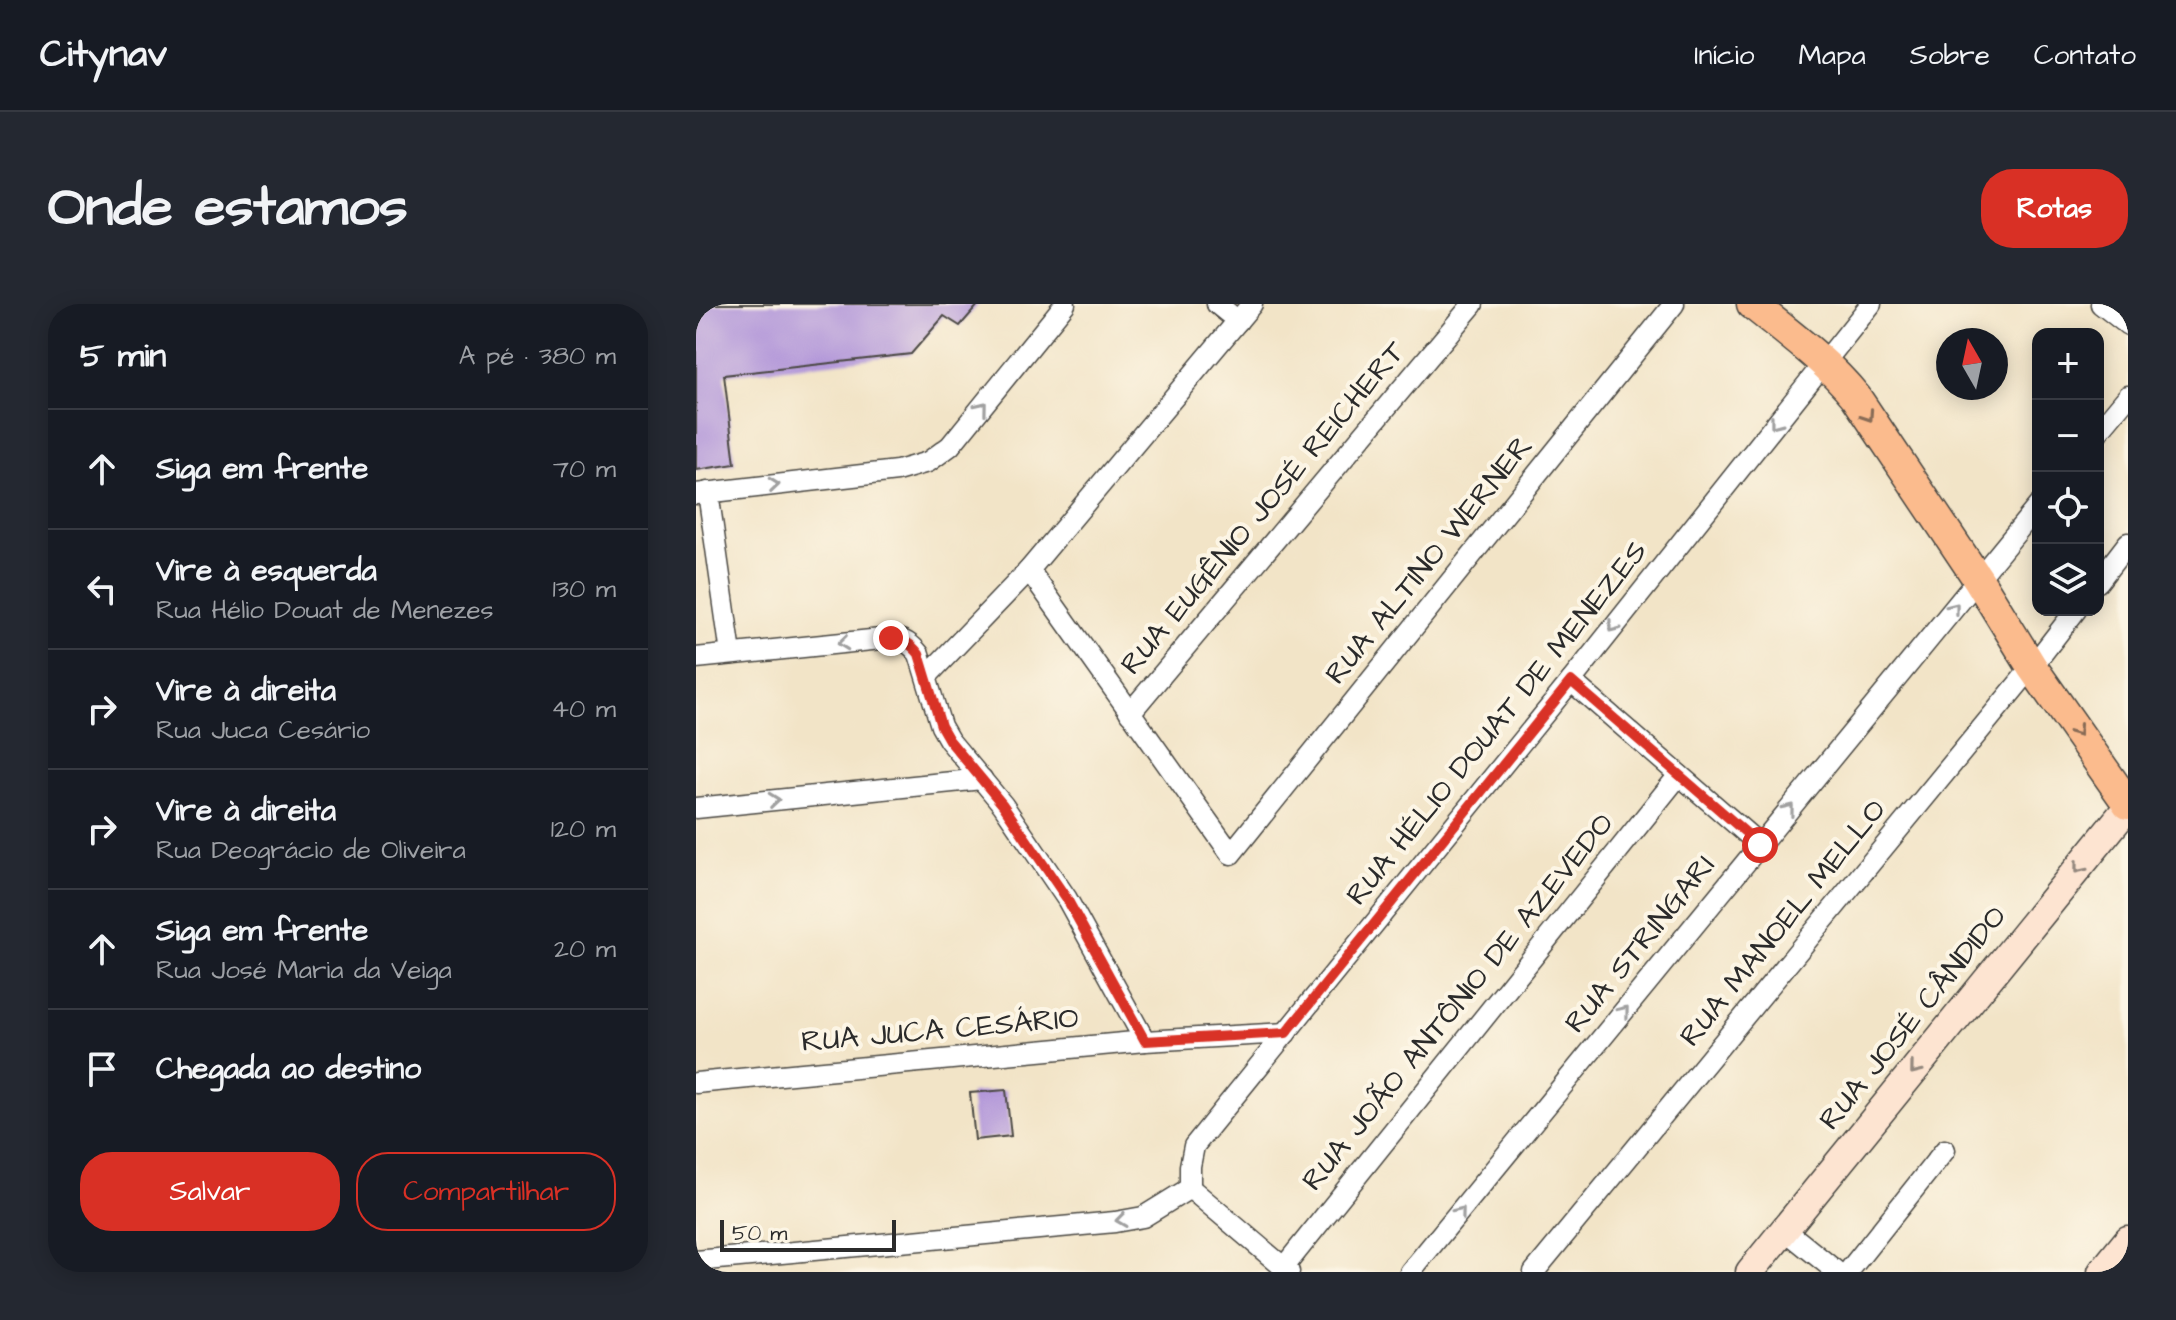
<!DOCTYPE html>
<html lang="pt">
<head>
<meta charset="utf-8">
<style>
  body { margin:0; font-family:"Architects Daughter",sans-serif; background:#242831; color:#f1f3f6 }
  .controls { position:absolute; right:24px; top:24px; display:grid; overflow:hidden; border-radius:16px; box-shadow:0 4px 20px #0003 }
  .controls button { width:72px; height:72px; display:grid; place-items:center; padding:0; border:0; border-bottom:2px solid #363941; background:#171b24; color:#f1f3f6; font:40px sans-serif }
  .compass { position:absolute; left:1240px; top:24px; width:72px; height:72px; border-radius:50%; background:#171b24; box-shadow:0 4px 20px #0003; rotate:351deg }
  .scale { position:absolute; left:24px; bottom:20px; width:176px; box-sizing:border-box; padding-left:8px; border:4px solid #2b2b2b; border-top:0; font-size:22px; line-height:28px; white-space:nowrap; color:#2b2b2b; -webkit-text-stroke:6px #fcf5e5; paint-order:stroke }
  .stop { position:absolute; width:24px; height:24px; margin:-18px; border:6px solid #d93025; border-radius:50%; background:#fff }
  .stop.end { background:#d93025; border-color:#fff; box-shadow:0 2px 8px #0008 }
  .list { margin:0; padding:0; list-style:none }
  h2 { display:flex; justify-content:space-between; align-items:center; height:104px; margin:0; padding:0 32px; font-size:34px }
  h2 small { font-size:26px; font-weight:400; color:#9ea1a6 }
  .list li { display:grid; grid-template-columns:52px 1fr auto; gap:24px; align-items:center; box-sizing:border-box; height:120px; padding:0 32px; border-top:2px solid #363941 }
  .list b { display:block; font-size:30px; white-space:nowrap }
  .list p { margin:0; font-size:26px; white-space:nowrap; color:#9ea1a6 }
  .list em { font-size:26px; font-style:normal; color:#9ea1a6 }
  .actions { display:flex; gap:16px; padding:24px 32px }
  .actions a { flex:1; padding:18px 0; border:2px solid #d93025; border-radius:32px; text-align:center; font-size:28px; color:#d93025 }
  .actions .main { background:#d93025; color:#fff }
  .icon { flex:none; width:44px; height:44px; fill:none; stroke:currentColor; stroke-width:2; stroke-linecap:round; stroke-linejoin:round }
  .map { position:relative; flex:none; width:1432px; height:968px; overflow:hidden; border-radius:32px }
  header { display:flex; align-items:center; gap:48px; box-sizing:border-box; height:112px; padding:0 40px; background:#171b24; border-bottom:2px solid #363941 }
  header strong { font-size:38px }
  nav { display:flex; gap:44px; margin-inline-start:auto; font-size:28px }
  .intro { display:flex; align-items:center; justify-content:space-between; box-sizing:border-box; height:192px; padding:0 48px }
  h1 { margin:0; font-size:56px }
  .button { padding:20px 36px; border-radius:32px; background:#d93025; color:#fff; font-size:28px; font-weight:700 }
  main { display:flex; gap:48px; padding:0 48px }
  aside { flex:1; background:#171b24; border-radius:32px; box-shadow:0 4px 20px #0003 }
  .map>svg:first-child { display:block }
</style>
</head>
<body>
<header>
<strong>Citynav</strong>
<nav><a>Início</a><a>Mapa</a><a>Sobre</a><a>Contato</a></nav>
</header>
<div class="intro"><h1>Onde estamos</h1><a class="button">Rotas</a></div>
<main>
<aside>
<h2>5 min<small>A pé · 380 m</small></h2>
<ul class="list">
<li><svg class="icon" aria-label="ahead" viewBox="0 0 24 24"><path d="M12 20V5M6 11l6-6 6 6"/></svg><div><b>Siga em frente</b></div><em>70 m</em></li>
<li><svg class="icon" aria-label="left" viewBox="0 0 24 24"><path d="M17 20v-9H6M10 6l-5 5 5 5"/></svg><div><b>Vire à esquerda</b><p>Rua Hélio Douat de Menezes</p></div><em>130 m</em></li>
<li><svg class="icon" aria-label="right" viewBox="0 0 24 24"><path d="M7 20v-9h11M14 6l5 5-5 5"/></svg><div><b>Vire à direita</b><p>Rua Juca Cesário</p></div><em>40 m</em></li>
<li><svg class="icon" aria-label="right" viewBox="0 0 24 24"><path d="M7 20v-9h11M14 6l5 5-5 5"/></svg><div><b>Vire à direita</b><p>Rua Deográcio de Oliveira</p></div><em>120 m</em></li>
<li><svg class="icon" aria-label="ahead" viewBox="0 0 24 24"><path d="M12 20V5M6 11l6-6 6 6"/></svg><div><b>Siga em frente</b><p>Rua José Maria da Veiga</p></div><em>20 m</em></li>
<li><svg class="icon" aria-label="arrive" viewBox="0 0 24 24"><path d="M6 21V4h12l-3 4 3 4H6"/></svg><div><b>Chegada ao destino</b></div></li>
</ul>
<div class="actions"><a class="main">Salvar</a><a>Compartilhar</a></div>
</aside>
<div class="map">
<svg width="1432" height="968" viewBox="0 0 1432 968">
  <rect width="100%" height="100%" fill="#fcf5e5"/>
  <filter id="ink" filterUnits="userSpaceOnUse"><feTurbulence type="fractalNoise" baseFrequency=".0125" numOctaves="2"/><feDisplacementMap in="SourceGraphic" scale="16" xChannelSelector="R" yChannelSelector="G"/><feConvolveMatrix kernelMatrix="1 2 1 2 8 2 1 2 1" color-interpolation-filters="sRGB"/></filter>
  <filter id="wash" filterUnits="userSpaceOnUse"><feTurbulence type="fractalNoise" baseFrequency=".006" numOctaves="4" result="noise"/><feDisplacementMap in="SourceGraphic" scale="32" xChannelSelector="R" yChannelSelector="G"/><feGaussianBlur stdDeviation="1.8" result="paint"/><feColorMatrix in="noise" values="0 0 0 0 0 0 0 0 0 0 0 0 0 0 0 0 0 1.4 0 .05"/><feComposite in="paint" operator="in"/></filter>
  <g filter="url(#wash)">
    <rect width="100%" height="100%" fill="#f2e4c7"/>
    <g id="blocks">
      <!-- building -->
      <g fill="#b297d9">
        <polygon points="0,0 283,0 264,22 248,12 215,50 28,71 39,160 0,166"/>
        <polygon points="310,786 315,832 279,836 274,789"/>
      </g>
    </g>
  </g>
  <g filter="url(#ink)">
    <use href="#blocks" fill-opacity="0" stroke="#494742" stroke-width="2"/>
    <g fill="none" stroke-linecap="round" stroke-linejoin="round">
      <!-- minor casing -->
      <g stroke="#494742" stroke-width="23">
        <g id="minor">
          <polyline points="521,0 542,17"/>
          <polyline points="1405,0 1432,21"/>
          <polyline points="1402,128 1432,92"/>
          <polyline points="12,188 35,350"/>
          <polyline points="0,190 201,167 232,158 254,142 369,0"/>
          <polyline points="333,266 535,550 978,0"/>
          <polyline points="1402,278 1432,239"/>
          <path d="M0 354 195 334C208 335 215 340 223 350L245 422 253 436 307 501 371 595 449 737"/>
          <polyline points="231,372 333,266 556,0"/>
          <polyline points="875,377 1064,541"/>
          <polyline points="434,409 777,0"/>
          <polyline points="0,504 286,475"/>
          <polyline points="0,779 449,737 590,729"/>
          <polyline points="494,884 494,862 498,842 875,377 1175,0"/>
          <polyline points="494,884 593,968"/>
          <polyline points="1089,926 1141,968"/>
          <polyline points="0,957 419,918 447,913 494,884"/>
          <polyline points="588,963 983,471"/>
          <polyline points="714,968 1342,202"/>
          <polyline points="838,968 1336,363 1380,306"/>
          <polyline points="1152,968 1249,846"/>
        </g>
      </g>
      <!-- secondary casing -->
      <g stroke="#494742" stroke-width="31">
        <g id="secondary">
          <polyline points="1054,968 1432,503"/>
          <polyline points="1406,968 1432,936"/>
        </g>
      </g>
      <!-- primary casing -->
      <g stroke="#494742" stroke-width="33">
        <path id="primary" d="M1056 0C1092 29 1131 57 1160 93L1282 275 1336 363 1432 500"/>
      </g>
      <!-- minor -->
      <use href="#minor" stroke="#fff" stroke-width="20"/>
      <!-- secondary -->
      <use href="#secondary" stroke="#fde4d1" stroke-width="28"/>
      <!-- primary -->
      <use href="#primary" stroke="#fbbb8d" stroke-width="30"/>
    </g>
    <!-- one-way arrows -->
    <defs><path id="oneway-chevron" d="M-2-3.5L2.5 0L-2 3.5" fill="none" stroke-width="1.6" stroke-linecap="round" stroke-linejoin="round" transform="scale(2)"/></defs>
    <g stroke="#a0a0a0">
      <use href="#oneway-chevron" transform="translate(286 103) rotate(-51)"/>
      <use href="#oneway-chevron" transform="translate(1079 119) rotate(128)"/>
      <use href="#oneway-chevron" transform="translate(78 181) rotate(-6)"/>
      <use href="#oneway-chevron" transform="translate(1258 304) rotate(-51)"/>
      <use href="#oneway-chevron" transform="translate(917 323) rotate(128)"/>
      <use href="#oneway-chevron" transform="translate(147 339) rotate(174)"/>
      <use href="#oneway-chevron" transform="translate(78 496) rotate(-6)"/>
      <use href="#oneway-chevron" transform="translate(1093 505) rotate(-51)"/>
      <use href="#oneway-chevron" transform="translate(928 707) rotate(-51)"/>
      <use href="#oneway-chevron" transform="translate(764 908) rotate(-51)"/>
      <use href="#oneway-chevron" transform="translate(425 916) rotate(172)"/>
    </g>
    <g stroke="#896c57">
      <use href="#oneway-chevron" transform="translate(1172 112) rotate(56)"/>
      <use href="#oneway-chevron" transform="translate(1381 427) rotate(55)"/>
    </g>
    <g stroke="#94887e">
      <use href="#oneway-chevron" transform="translate(1383 564) rotate(129)"/>
      <use href="#oneway-chevron" transform="translate(1219 765) rotate(129)"/>
    </g>
  </g>
  <g fill="none" stroke-linecap="round" stroke-linejoin="round" filter="url(#ink)">
    <!-- route -->
    <path stroke="#d93025" stroke-width="10" d="M195 334C208 335 215 340 223 350L245 422 253 436 307 501 371 595 449 737 590 729 875 377 1064 541"/>
  </g>
  <g text-anchor="middle" dominant-baseline="central" stroke-width="8" stroke-linejoin="round" paint-order="stroke">
    <!-- street labels -->
    <g font-size="30" fill="#2b2b2b" stroke="#fcf5e5">
      <text transform="translate(567 204) rotate(-50)">RUA EUGÊNIO JOSÉ REICHERT</text>
      <text transform="translate(733 256) rotate(-51)">RUA ALTINO WERNER</text>
      <text transform="translate(801 419) rotate(-51)">RUA HÉLIO DOUAT DE MENEZES</text>
      <text transform="translate(1087 619) rotate(-51)">RUA MANOEL MELLO</text>
      <text transform="translate(944 640) rotate(-51)">RUA STRINGARI</text>
      <text transform="translate(762 698) rotate(-51)">RUA JOÃO ANTÔNIO DE AZEVEDO</text>
      <text transform="translate(1217 714) rotate(-51)">RUA JOSÉ CÂNDIDO</text>
      <text transform="translate(244 726) rotate(-5)">RUA JUCA CESÁRIO</text>
    </g>
  </g>
</svg>
<div class="controls">
<button>+</button>
<button>−</button>
<button><svg class="icon" aria-label="locate" viewBox="0 0 24 24"><circle cx="12" cy="12" r="6"/><path d="M12 2v4M12 18v4M2 12h4M18 12h4"/></svg></button>
<button><svg class="icon" aria-label="layers" viewBox="0 0 24 24"><path d="M12 4l9 5-9 5-9-5zM3 14l9 5 9-5"/></svg></button>
</div>
<svg class="compass" viewBox="-18 -18 36 36"><path d="M0-13l5 13h-10z" fill="#e53935"/><path d="M0 13l5-13h-10z" fill="#9ea1a6"/></svg>
<div class="scale">50 m</div>
<div class="stop" style="left:1064px;top:541px"></div>
<div class="stop end" style="left:195px;top:334px"></div>
</div>
</main>
</body>
</html>
